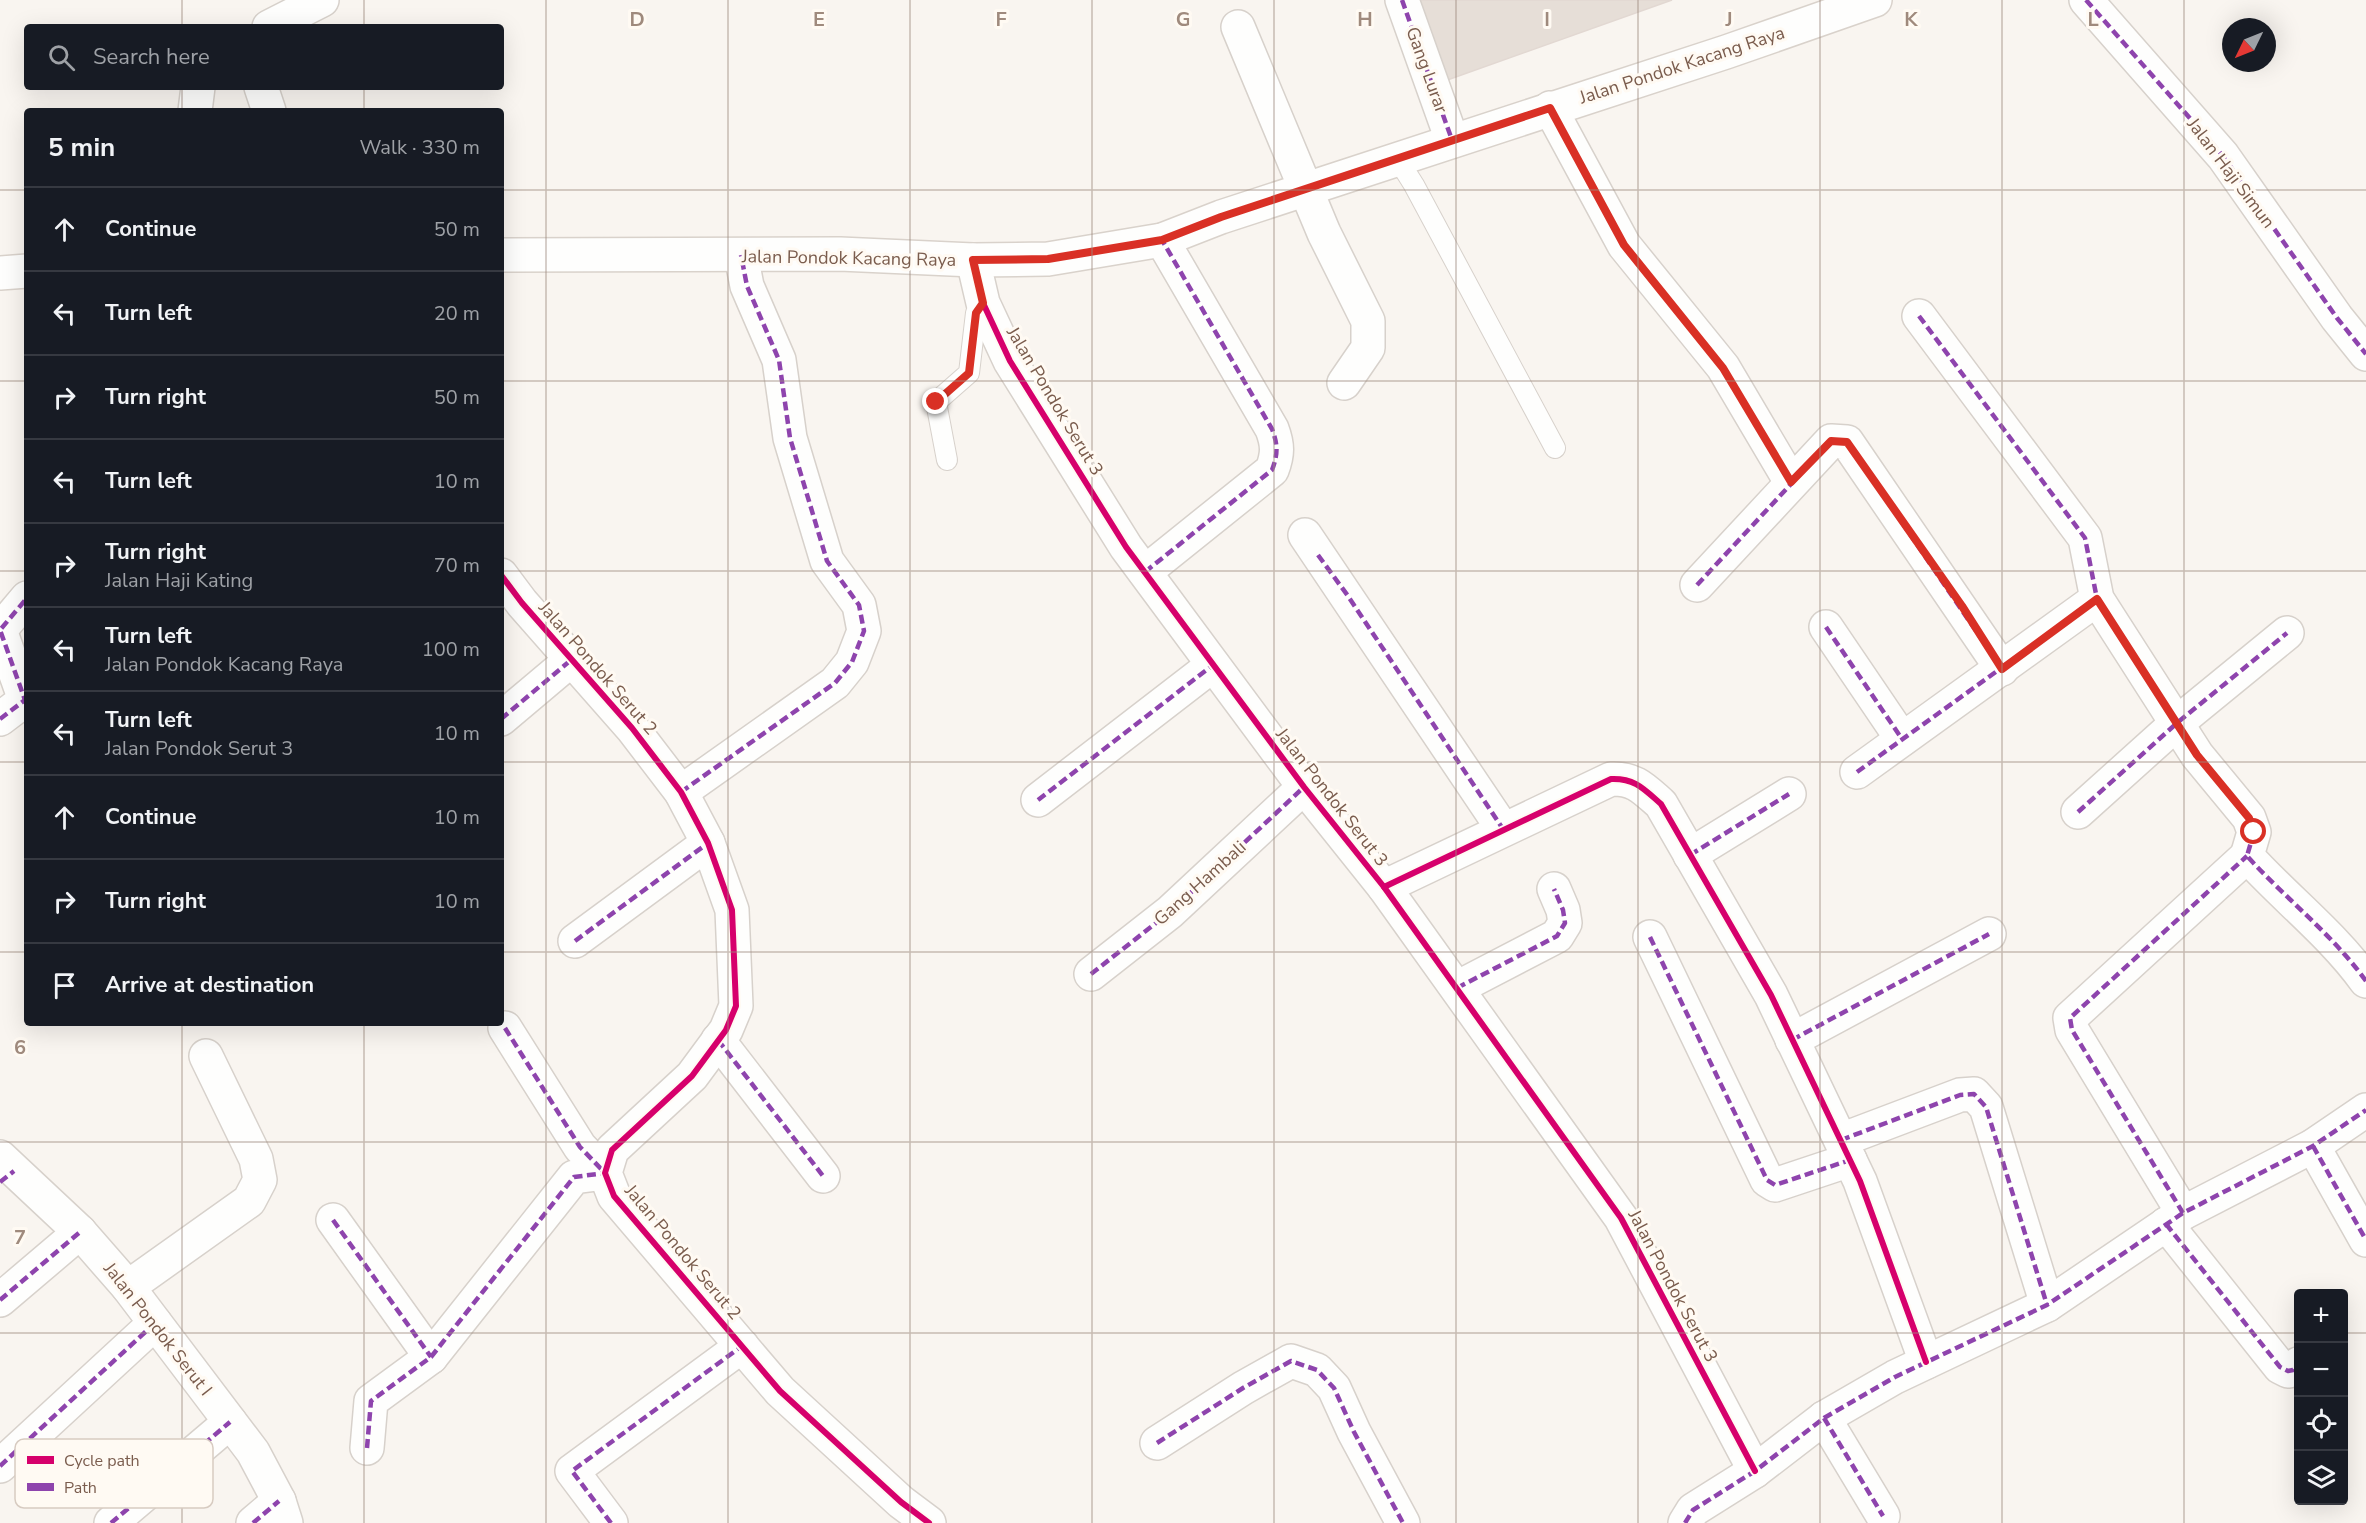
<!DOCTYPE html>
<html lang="en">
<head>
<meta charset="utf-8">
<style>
  body { margin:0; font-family:"Nunito Sans",sans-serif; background:#20242c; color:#f1f3f6 }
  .controls { position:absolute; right:18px; bottom:18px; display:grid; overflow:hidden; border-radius:6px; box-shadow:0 6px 24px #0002 }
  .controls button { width:54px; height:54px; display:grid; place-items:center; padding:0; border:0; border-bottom:2px solid #363941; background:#171b24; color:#f1f3f6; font:30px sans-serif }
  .compass { position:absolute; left:2222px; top:18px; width:54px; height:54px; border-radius:50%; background:#171b24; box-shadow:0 6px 24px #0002; rotate:227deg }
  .stop { position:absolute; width:18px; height:18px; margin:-14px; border:4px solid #d93025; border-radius:50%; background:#fff }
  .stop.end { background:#d93025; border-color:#fff; box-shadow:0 2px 6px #0008 }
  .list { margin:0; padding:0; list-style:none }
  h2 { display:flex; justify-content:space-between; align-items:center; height:78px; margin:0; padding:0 24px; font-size:26px }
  h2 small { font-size:20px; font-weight:400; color:#9ea1a6 }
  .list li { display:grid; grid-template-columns:39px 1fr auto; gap:18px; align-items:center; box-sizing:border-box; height:84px; padding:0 24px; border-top:2px solid #363941 }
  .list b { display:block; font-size:22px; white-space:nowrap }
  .list p { margin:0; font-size:20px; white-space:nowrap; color:#9ea1a6 }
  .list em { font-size:20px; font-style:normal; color:#9ea1a6 }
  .icon { flex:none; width:33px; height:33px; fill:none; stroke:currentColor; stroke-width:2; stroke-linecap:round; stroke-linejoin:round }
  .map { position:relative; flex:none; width:2366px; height:1523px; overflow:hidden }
  .search { position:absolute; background:#171b24; box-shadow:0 6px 24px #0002; left:24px; top:24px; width:480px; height:66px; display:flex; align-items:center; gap:15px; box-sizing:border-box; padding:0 21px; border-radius:6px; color:#9ea1a6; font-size:22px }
  .panel { position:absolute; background:#171b24; box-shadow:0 6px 24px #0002; left:24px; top:108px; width:480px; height:918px; border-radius:6px }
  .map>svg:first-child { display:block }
</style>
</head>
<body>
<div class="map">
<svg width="2366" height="1523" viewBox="0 0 2366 1523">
  <rect width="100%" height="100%" fill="#f9f5f0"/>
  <!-- building -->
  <polygon fill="#e6ded7" stroke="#e2d8d2" stroke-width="1.5" points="1409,0 1672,0 1439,83"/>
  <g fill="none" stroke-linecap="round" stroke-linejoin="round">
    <!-- service casing -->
    <g stroke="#d7d1cb" stroke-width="22">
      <g id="service">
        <polyline points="1397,158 1414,185 1555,448"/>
        <polyline points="947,460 936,402 969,373 976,313 983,303"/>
      </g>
    </g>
    <!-- minor casing -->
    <g stroke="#d7d1cb" stroke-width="36">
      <g id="minor">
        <polyline points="1402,0 1452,140"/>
        <polyline points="2086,0 2223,156 2337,318 2366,354"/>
        <polyline points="269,27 322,0"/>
        <polyline points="1238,27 1324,233 1368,321 1368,348 1344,383"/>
        <polyline points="261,87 269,111"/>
        <polyline points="1550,108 1624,245 1723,367 1791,482"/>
        <polyline points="195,111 198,87"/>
        <polyline points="973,260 983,303 1010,361 1126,547 1304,787 1384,887 1621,1218 1755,1471"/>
        <path d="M1919 316 2085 538 2097 599 2197 755 2249 818 2254 832 2247 856C2286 899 2332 934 2366 981"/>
        <polyline points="1305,535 1503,829"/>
        <path d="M1145 572 1272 470C1278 454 1278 445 1272 429L1162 240"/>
        <polyline points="501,575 522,603 632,728 681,792 708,843 732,910 736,1006 726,1030 692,1076 612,1150 605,1173 614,1196 780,1391 901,1502 929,1523"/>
        <polyline points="1697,585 1831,441 1847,442 2002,669"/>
        <polyline points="1826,627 1902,739"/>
        <polyline points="0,719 25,700 0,630 27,598"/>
        <polyline points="501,719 571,660"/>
        <polyline points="1857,772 2097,599"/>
        <polyline points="681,792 835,683 852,662 864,631 859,605 827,561 790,438 779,360 747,286 741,255"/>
        <polyline points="1038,800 1213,665"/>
        <polyline points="2078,812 2177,723 2287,633"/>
        <polyline points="1690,855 1789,794"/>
        <path d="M1384 887 1611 779C1635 778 1644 789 1661 804L1771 995 1860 1181 1926 1362"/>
        <polyline points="1650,937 1767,1180 1775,1185 1850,1160"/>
        <polyline points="575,941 708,843"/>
        <polyline points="1091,974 1170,912 1304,787"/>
        <polyline points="1457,988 1557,936 1565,923 1563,910 1554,889"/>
        <polyline points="505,1028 580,1147 605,1173"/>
        <polyline points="718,1040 823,1176"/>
        <polyline points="1792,1040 1989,934"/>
        <polyline points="1841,1140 1960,1095 1974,1094 1986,1107 2047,1305"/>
        <polyline points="2313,1146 2366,1240"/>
        <polyline points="0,1157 80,1232 128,1287 253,1452 279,1501 286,1523"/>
        <polyline points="2183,1213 2072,1030 2070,1018 2247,856"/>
        <polyline points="333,1220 431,1357"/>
        <polyline points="2166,1224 2280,1367 2288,1371 2293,1370 2298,1364"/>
        <polyline points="128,1287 249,1201 260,1180 256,1159 206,1056"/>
        <polyline points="0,1300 80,1232"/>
        <polyline points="1824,1418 1883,1516"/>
        <polyline points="1157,1443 1243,1388 1291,1361 1317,1370 1334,1388 1354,1432 1403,1523"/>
        <polyline points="367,1448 371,1401 431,1357 574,1177 605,1173"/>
        <polyline points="0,1466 155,1323"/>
        <polyline points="111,1523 230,1422"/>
        <polyline points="253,1523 279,1501"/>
        <polyline points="611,1523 572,1471 742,1346"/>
        <polyline points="1685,1523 1693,1510 1755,1471 1824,1418 1895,1377 2047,1305 2183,1213 2313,1146 2366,1110"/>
      </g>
    </g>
    <!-- secondary casing -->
    <g stroke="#d9d2cb" stroke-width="36">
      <g id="secondary">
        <polyline points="501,255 840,254 973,260 1048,259 1162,240 1221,217 1726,52 1875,0"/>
        <polyline points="0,273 27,271"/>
      </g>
    </g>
    <!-- service -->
    <use href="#service" stroke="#fefefd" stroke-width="20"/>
    <!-- minor -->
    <use href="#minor" stroke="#fefefd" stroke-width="33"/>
    <!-- secondary -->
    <use href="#secondary" stroke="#fefefd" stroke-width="33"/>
    <!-- quiet -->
    <g stroke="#8e44ad" stroke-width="4.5" stroke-dasharray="9 4.5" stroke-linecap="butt">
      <polyline points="1402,0 1452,140"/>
      <polyline points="2086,0 2223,156 2337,318 2366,354"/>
      <polyline points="1550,108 1624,245 1723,367 1791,482"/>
      <path d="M1919 316 2085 538 2097 599 2197 755 2249 818 2254 832 2247 856C2286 899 2332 934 2366 981"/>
      <polyline points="1318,555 1348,596 1503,829"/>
      <path d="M1145 572 1272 470C1278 454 1278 445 1272 429L1162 240"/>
      <polyline points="1697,585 1831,441 1847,442 2002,669"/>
      <polyline points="1826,627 1902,739"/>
      <polyline points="0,719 25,700 0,630 27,598"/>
      <polyline points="501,719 571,660"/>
      <polyline points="1857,772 2097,599"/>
      <polyline points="681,792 835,683 852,662 864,631 859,605 827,561 790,438 779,360 747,286 741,255"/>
      <polyline points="1038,800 1213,665"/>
      <polyline points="2078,812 2177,723 2287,633"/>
      <polyline points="1690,855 1789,794"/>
      <polyline points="1650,937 1767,1180 1775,1185 1850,1160"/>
      <polyline points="575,941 708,843"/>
      <polyline points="1091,974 1170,912 1304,787"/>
      <polyline points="1457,988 1557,936 1565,923 1563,910 1554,889"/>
      <polyline points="505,1028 580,1147 605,1173"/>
      <polyline points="718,1040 823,1176"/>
      <polyline points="1792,1040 1989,934"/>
      <polyline points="1841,1140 1960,1095 1974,1094 1986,1107 2047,1305"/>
      <polyline points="2313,1146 2366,1240"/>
      <polyline points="0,1182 14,1171"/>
      <polyline points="2183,1213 2072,1030 2070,1018 2247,856"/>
      <polyline points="333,1220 431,1357"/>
      <polyline points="2166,1224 2280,1367 2288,1371 2293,1370 2298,1364"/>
      <polyline points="0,1300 80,1232"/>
      <polyline points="1824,1418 1883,1516"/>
      <polyline points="1157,1443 1243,1388 1291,1361 1317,1370 1334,1388 1354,1432 1403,1523"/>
      <polyline points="367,1448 371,1401 431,1357 574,1177 605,1173"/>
      <polyline points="0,1466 155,1323"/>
      <polyline points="111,1523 230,1422"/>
      <polyline points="253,1523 279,1501"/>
      <polyline points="611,1523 572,1471 742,1346"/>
      <polyline points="1685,1523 1693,1510 1755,1471 1824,1418 1895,1377 2047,1305 2183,1213 2313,1146 2366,1110"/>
    </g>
    <!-- cycleway casing -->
    <g stroke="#fffaf3" stroke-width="10">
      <g id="cycleway">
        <polyline points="973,260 983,303 1010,361 1126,547 1304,787 1384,887 1621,1218 1755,1471"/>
        <polyline points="501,575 522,603 632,728 681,792 708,843 732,910 736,1006 726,1030 692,1076 612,1150 605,1173 614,1196 780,1391 901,1502 929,1523"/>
        <path d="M1384 887 1611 779C1635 778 1644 789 1661 804L1771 995 1860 1181 1926 1362"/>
      </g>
    </g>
    <!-- cycleway -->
    <use href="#cycleway" stroke="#d6006c" stroke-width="6"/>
  </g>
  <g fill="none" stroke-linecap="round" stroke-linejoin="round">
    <!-- route -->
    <polyline stroke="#d93025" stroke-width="8" points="936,402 969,373 976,313 983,303 973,260 1048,259 1162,240 1221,217 1550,108 1624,245 1723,368 1791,482 1831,441 1847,442 1962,606 2002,669 2097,599 2197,755 2249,818 2254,832"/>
  </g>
  <!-- grid -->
  <path fill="none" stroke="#9f8a7d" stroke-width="1.5" stroke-opacity="0.55" d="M182 0V27M364 0V27M546 0V1523M728 0V1523M910 0V1523M1092 0V1523M1274 0V1523M1456 0V1523M1638 0V1523M1820 0V1523M2002 0V1523M2184 0V1523M182 87V111M364 87V111M0 190H27M501 190H2366M0 381H27M501 381H2366M0 571H27M501 571H2366M0 762H27M501 762H2366M0 952H27M501 952H2366M182 1023V1523M364 1023V1523M0 1142H2366M0 1333H2298M2344 1333H2366"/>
  <g text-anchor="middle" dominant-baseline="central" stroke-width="6" stroke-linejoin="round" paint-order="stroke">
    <!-- street labels -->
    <g font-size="18" fill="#7a5c4d" stroke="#fffaf3">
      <text transform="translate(1682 65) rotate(-18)">Jalan Pondok Kacang Raya</text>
      <text transform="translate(1427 70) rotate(70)">Gang Lurar</text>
      <text transform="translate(2231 173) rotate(53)">Jalan Haji Simun</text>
      <text transform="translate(849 258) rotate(1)">Jalan Pondok Kacang Raya</text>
      <text transform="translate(1055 401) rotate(59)">Jalan Pondok Serut 3</text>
      <text transform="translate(598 668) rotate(49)">Jalan Pondok Serut 2</text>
      <text transform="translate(1332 797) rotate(52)">Jalan Pondok Serut 3</text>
      <text transform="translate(1200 883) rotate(-42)">Gang Hambali</text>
      <text transform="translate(683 1252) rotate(50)">Jalan Pondok Serut 2</text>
      <text transform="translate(1673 1286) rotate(62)">Jalan Pondok Serut 3</text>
      <text transform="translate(158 1329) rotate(52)">Jalan Pondok Serut I</text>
    </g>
  </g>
  <!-- legend -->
  <rect x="15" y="1439" width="198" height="69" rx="9" fill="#fffaf3" stroke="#d7cbc1" stroke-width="1.5"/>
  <rect x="27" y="1456" width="27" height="8" fill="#d6006c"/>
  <rect x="27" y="1483" width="27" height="8" fill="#8e44ad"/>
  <g font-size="16" fill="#7a5c4d">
    <text x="64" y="1466">Cycle path</text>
    <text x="64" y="1493">Path</text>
  </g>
  <g font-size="20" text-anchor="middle" font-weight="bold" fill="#9f8a7d" stroke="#fffaf3" stroke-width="6" stroke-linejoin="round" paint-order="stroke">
    <text x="637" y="26">D</text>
    <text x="819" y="26">E</text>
    <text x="1001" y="26">F</text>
    <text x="1183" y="26">G</text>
    <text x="1365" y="26">H</text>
    <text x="1547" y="26">I</text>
    <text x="1729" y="26">J</text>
    <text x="1911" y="26">K</text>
    <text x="2093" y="26">L</text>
    <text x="20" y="1054">6</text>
    <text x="20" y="1244">7</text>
  </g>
</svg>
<div class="controls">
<button>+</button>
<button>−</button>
<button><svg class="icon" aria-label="locate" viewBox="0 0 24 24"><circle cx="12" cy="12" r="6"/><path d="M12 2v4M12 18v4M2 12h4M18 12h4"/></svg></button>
<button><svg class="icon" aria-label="layers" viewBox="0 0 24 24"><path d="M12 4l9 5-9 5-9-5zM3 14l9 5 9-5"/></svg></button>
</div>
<svg class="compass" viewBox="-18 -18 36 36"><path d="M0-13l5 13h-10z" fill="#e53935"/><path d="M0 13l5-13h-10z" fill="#9ea1a6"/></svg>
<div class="stop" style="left:2254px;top:832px"></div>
<div class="stop end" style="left:936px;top:402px"></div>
<div class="search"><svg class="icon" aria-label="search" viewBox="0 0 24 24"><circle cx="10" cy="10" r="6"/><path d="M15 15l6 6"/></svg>Search here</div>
<section class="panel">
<h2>5 min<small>Walk · 330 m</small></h2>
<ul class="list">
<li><svg class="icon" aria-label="ahead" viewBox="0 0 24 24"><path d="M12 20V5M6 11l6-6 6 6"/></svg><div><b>Continue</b></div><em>50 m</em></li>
<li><svg class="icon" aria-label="left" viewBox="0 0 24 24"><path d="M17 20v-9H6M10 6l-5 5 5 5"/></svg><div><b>Turn left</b></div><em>20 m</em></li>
<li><svg class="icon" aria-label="right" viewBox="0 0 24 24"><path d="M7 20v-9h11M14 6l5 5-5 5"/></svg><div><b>Turn right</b></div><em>50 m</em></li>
<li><svg class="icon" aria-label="left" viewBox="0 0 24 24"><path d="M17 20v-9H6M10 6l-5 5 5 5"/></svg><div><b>Turn left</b></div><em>10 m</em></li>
<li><svg class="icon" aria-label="right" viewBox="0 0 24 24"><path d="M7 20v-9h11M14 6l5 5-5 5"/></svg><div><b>Turn right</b><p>Jalan Haji Kating</p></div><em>70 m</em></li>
<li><svg class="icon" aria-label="left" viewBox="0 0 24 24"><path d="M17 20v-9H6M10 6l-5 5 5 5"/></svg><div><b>Turn left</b><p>Jalan Pondok Kacang Raya</p></div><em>100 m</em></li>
<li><svg class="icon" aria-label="left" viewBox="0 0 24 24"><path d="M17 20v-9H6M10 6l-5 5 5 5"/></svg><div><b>Turn left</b><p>Jalan Pondok Serut 3</p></div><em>10 m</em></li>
<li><svg class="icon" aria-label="ahead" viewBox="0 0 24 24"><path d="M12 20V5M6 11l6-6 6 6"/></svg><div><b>Continue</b></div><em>10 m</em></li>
<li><svg class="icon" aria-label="right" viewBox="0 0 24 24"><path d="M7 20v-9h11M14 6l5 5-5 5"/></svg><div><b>Turn right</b></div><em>10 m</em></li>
<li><svg class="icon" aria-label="arrive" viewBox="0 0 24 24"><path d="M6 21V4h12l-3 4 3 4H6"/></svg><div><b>Arrive at destination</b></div></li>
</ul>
</section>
</div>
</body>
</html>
